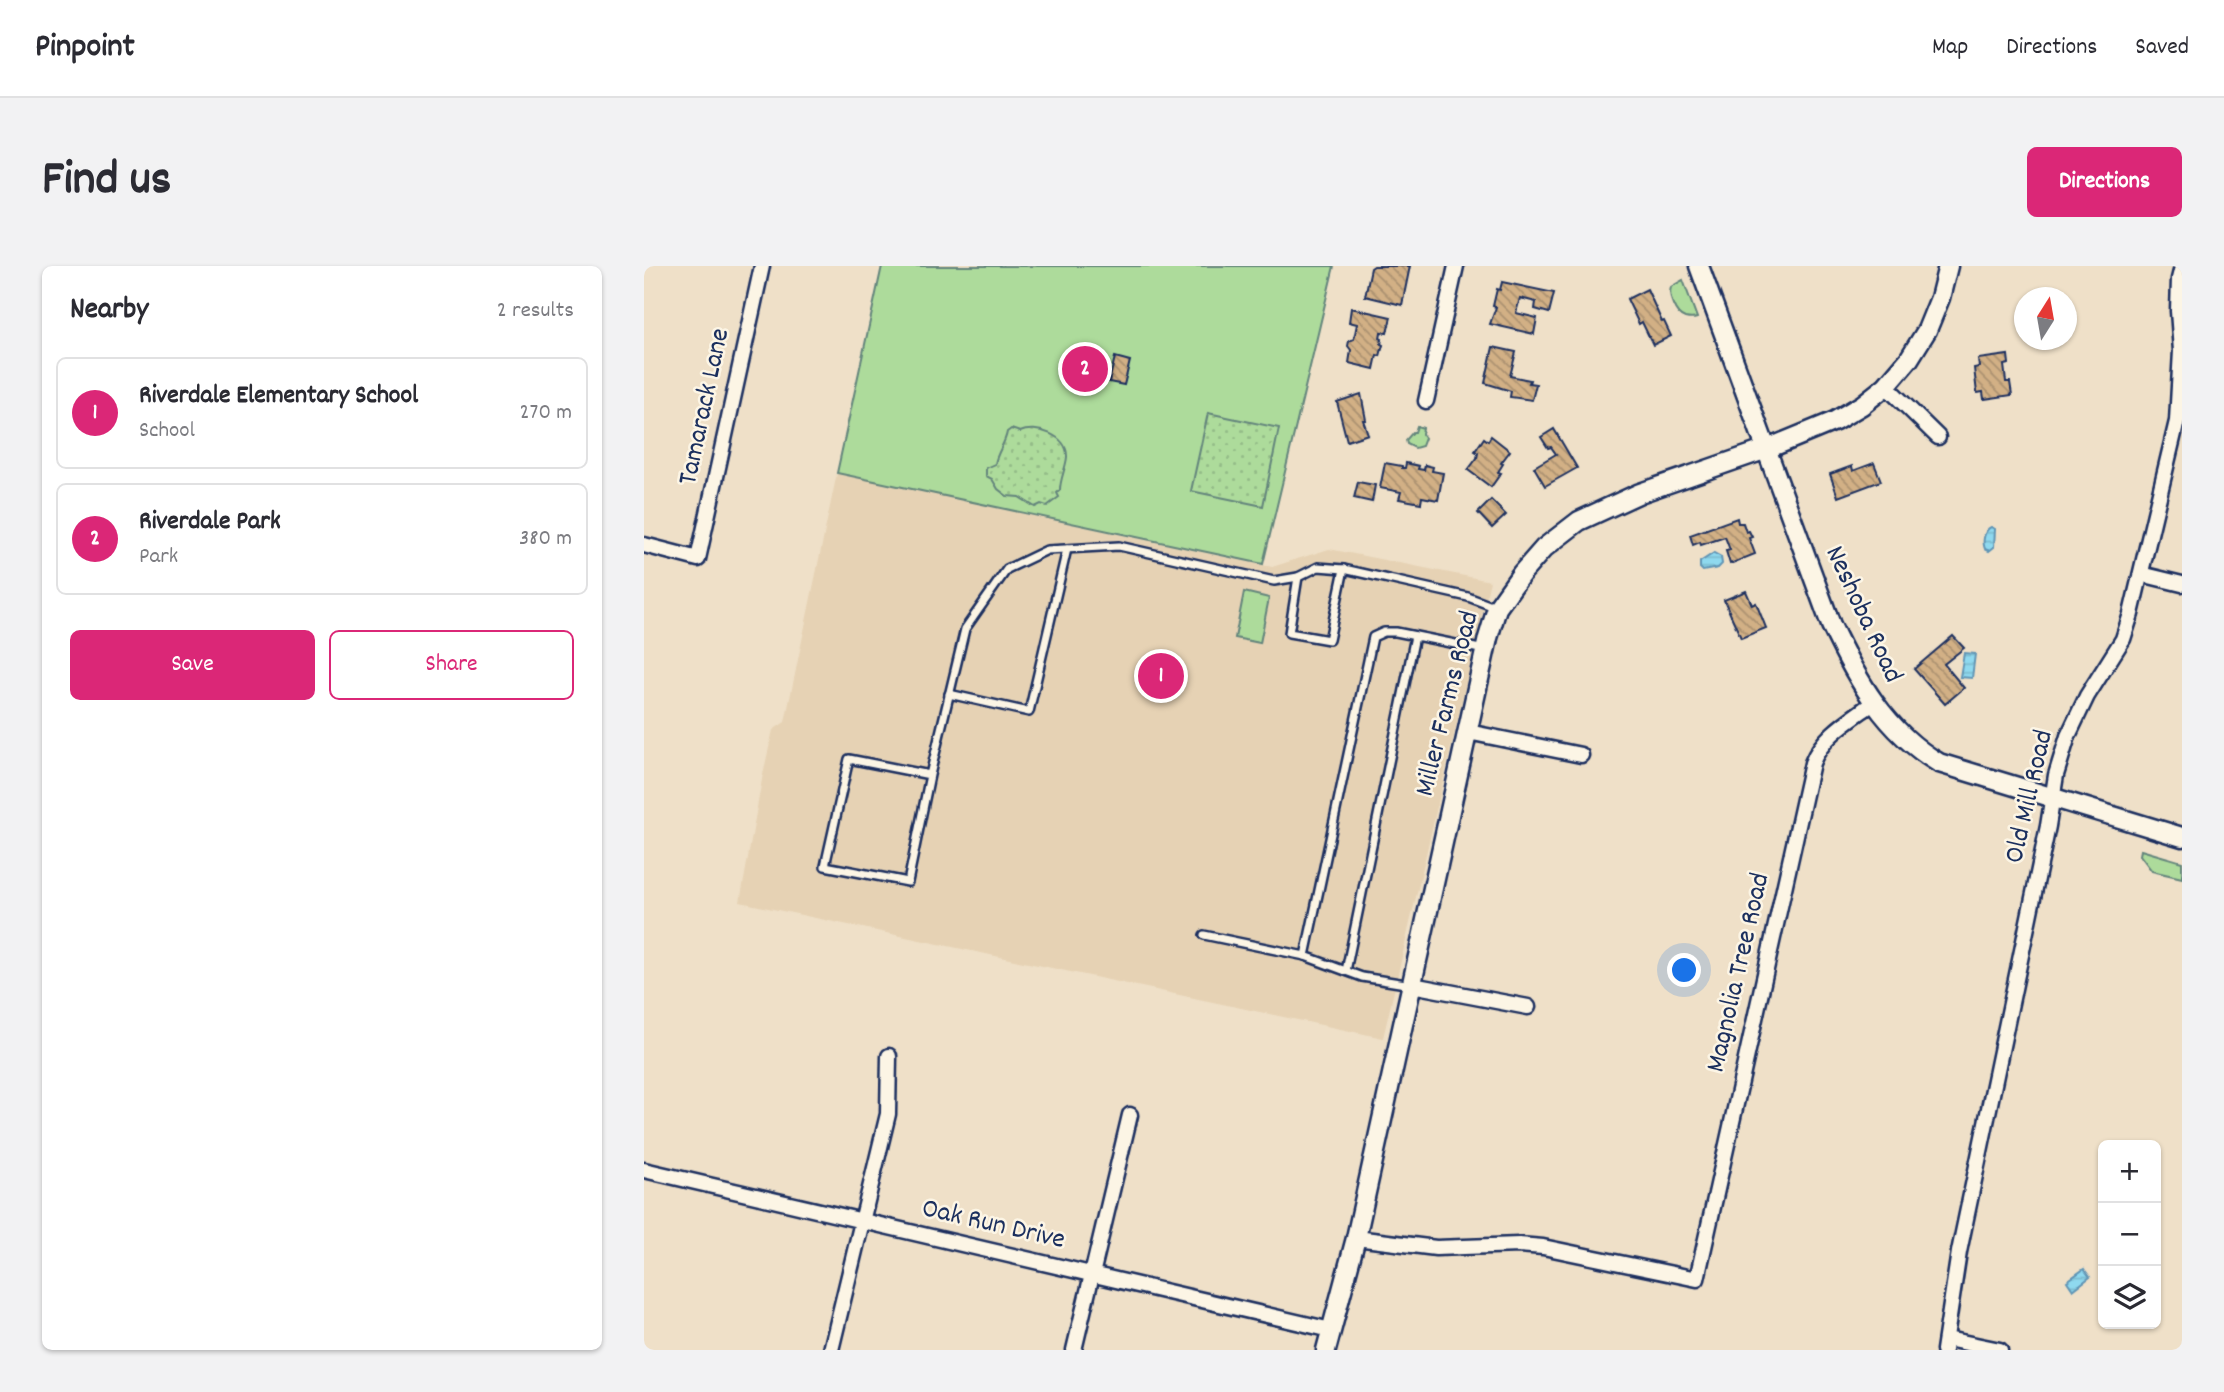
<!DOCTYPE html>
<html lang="en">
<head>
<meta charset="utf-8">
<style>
  body { margin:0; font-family:Dekko,sans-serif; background:#f2f2f3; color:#2b2b33 }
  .controls { position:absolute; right:21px; bottom:21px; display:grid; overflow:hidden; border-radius:10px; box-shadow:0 2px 5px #0004 }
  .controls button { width:63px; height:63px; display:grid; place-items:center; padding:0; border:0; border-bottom:2px solid #e1e1e2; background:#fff; color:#2b2b33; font:35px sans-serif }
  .compass { position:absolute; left:1370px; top:21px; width:63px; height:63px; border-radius:50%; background:#fff; box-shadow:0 2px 5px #0004; rotate:11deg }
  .you { position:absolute; left:1041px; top:705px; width:24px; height:24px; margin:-18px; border:5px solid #fff; border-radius:50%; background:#1a73e8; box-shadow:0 0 0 10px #1a73e833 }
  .badge { display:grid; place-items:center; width:46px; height:46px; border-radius:50%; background:#db2777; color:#fff; font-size:23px; font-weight:700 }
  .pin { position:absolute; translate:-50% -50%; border:4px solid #fff; box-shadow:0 2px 7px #0006 }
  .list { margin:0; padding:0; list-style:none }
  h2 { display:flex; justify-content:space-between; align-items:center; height:91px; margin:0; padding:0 28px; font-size:30px }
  h2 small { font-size:23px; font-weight:400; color:#7c7c81 }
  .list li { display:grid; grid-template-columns:46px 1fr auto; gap:21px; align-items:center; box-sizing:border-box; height:112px; margin:0 14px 14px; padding:0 14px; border:2px solid #e1e1e2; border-radius:10px }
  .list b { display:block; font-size:26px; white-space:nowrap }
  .list p { margin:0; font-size:23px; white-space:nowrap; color:#7c7c81 }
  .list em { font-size:23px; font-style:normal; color:#7c7c81 }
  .actions { display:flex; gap:14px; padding:21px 28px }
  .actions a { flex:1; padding:16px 0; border:2px solid #db2777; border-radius:10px; text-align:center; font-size:24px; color:#db2777 }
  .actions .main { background:#db2777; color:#fff }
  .icon { flex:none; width:38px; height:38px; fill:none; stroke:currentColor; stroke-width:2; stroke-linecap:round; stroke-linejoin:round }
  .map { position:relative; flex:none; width:1538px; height:1084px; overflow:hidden; border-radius:10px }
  header { display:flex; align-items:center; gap:42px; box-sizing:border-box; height:98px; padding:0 35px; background:#fff; border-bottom:2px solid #e1e1e2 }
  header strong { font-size:33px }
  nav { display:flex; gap:38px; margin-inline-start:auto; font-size:24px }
  .intro { display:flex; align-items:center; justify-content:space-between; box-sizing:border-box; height:168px; padding:0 42px }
  h1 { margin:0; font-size:49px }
  .button { padding:18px 32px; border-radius:10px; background:#db2777; color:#fff; font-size:24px; font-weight:700 }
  main { display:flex; gap:42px; padding:0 42px }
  aside { flex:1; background:#fff; border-radius:10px; box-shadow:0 2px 5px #0004 }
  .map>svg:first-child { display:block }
</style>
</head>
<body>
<header>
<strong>Pinpoint</strong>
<nav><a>Map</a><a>Directions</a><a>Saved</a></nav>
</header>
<div class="intro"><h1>Find us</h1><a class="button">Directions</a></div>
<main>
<aside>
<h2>Nearby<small>2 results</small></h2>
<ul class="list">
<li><span class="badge">1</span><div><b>Riverdale Elementary School</b><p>School</p></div><em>270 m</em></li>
<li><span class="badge">2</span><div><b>Riverdale Park</b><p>Park</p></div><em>380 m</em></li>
</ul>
<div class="actions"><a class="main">Save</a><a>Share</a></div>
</aside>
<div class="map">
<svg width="1538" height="1084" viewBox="0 0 1538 1084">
  <defs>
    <pattern id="park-dots" width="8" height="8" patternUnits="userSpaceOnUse" patternTransform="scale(1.75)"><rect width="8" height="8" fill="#addb9b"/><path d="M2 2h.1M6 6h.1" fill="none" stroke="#94bc88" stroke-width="1.8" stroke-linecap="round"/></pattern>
    <pattern id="water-rules" width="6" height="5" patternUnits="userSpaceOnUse" patternTransform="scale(1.75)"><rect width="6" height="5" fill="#8fd9ef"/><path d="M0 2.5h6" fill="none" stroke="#7bbbcf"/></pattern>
    <pattern id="building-back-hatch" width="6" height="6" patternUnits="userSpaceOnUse" patternTransform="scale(1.75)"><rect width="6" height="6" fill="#d2b085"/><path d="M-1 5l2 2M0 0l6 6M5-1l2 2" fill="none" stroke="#aa9070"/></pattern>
  </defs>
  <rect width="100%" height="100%" fill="#efe0c8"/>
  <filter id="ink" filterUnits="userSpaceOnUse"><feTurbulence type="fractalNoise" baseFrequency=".0143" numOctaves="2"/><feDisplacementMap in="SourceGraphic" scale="14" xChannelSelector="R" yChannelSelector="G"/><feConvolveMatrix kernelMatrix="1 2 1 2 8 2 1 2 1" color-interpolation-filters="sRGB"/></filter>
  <g filter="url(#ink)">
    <!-- built -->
    <polygon fill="#e6d2b4" points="193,207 628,301 685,283 846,315 739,772 96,636 119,508 129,464 141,456"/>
    <!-- green -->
    <g fill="#addb9b" stroke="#64857c" stroke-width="2">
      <polygon points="238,0 690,0 619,298 193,207"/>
      <path d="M1039 14 1053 52C1050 53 1045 53 1041 52 1031 49 1024 30 1027 21Z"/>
      <polygon points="773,160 779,162 778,168 781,172 778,180 771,182 763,178 762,174 769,166 771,166"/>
      <polygon points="600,326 625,332 616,377 591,372"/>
      <polygon points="1497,584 1538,596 1538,612 1508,605 1496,589"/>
    </g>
    <!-- park -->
    <g fill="url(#park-dots)" stroke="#64857c" stroke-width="2">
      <polygon points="564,147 635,162 619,240 547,225"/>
      <path d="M367 163 376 166C392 159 424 169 423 191 422 202 416 213 416 224L413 227 415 231 403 240 397 238 391 241 375 231 363 230 354 223 348 213 342 210V202L351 198C353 186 361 178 363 166Z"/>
    </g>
    <!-- water -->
    <g fill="url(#water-rules)" stroke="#6195b5" stroke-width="2">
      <path d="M1347 261 1351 263 1350 281 1345 285 1341 283C1338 276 1340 264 1347 261Z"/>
      <polygon points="1070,287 1077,291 1078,298 1074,302 1059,305 1056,302 1056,296"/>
      <polygon points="1320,387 1331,388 1328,412 1316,411"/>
      <polygon points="1440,1003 1446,1011 1429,1024 1423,1015"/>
    </g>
    <!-- building -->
    <g fill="url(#building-back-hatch)" stroke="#1b2f5e" stroke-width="2">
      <polygon points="730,0 766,0 758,39 721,30 727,2"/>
      <polygon points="858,16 910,27 905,47 891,43 892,36 876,32 872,47 893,52 890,68 846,58 852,41 849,40 853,23 856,24"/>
      <polygon points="1003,23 1018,56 1020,55 1027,70 1009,79 998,56 995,58 983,33"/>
      <polygon points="707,42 747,51 743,67 737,66 736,72 738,73 737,78 739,79 736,90 733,89 730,103 705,97 707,84 704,80 705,75 710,73 713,58 705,56"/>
      <polygon points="849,81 872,86 866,110 886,114 885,117 892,118 888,134 866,131 867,125 841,117"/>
      <polygon points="1364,89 1365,98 1360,99 1362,116 1366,116 1368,129 1340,133 1339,126 1333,127 1330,102 1335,101 1334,93"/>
      <polygon points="471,91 486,95 480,119 465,116"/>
      <polygon points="717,128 722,154 719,154 724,168 703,175 693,136"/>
      <polygon points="910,163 933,202 901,220 890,201 912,188 907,181 904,182 897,171"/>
      <polygon points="847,170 866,185 857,197 859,198 854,206 857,207 847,221 824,204 833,192 834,187 831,185 840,172 844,175"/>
      <polygon points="741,197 758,200 758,202 761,202 762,197 775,200 774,203 780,204 781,199 789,201 788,205 799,207 794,234 778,231 777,237 755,233 757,226 736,222"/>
      <polygon points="1230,197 1237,215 1194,231 1186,208 1208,200 1209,205"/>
      <polygon points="714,216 731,219 728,236 710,232"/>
      <polygon points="847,234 862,249 848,262 834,247"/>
      <polygon points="1093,252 1094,257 1099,257 1102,266 1105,265 1108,271 1105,272 1111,288 1086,298 1082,285 1086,284 1081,271 1057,279 1056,276 1049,279 1046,269"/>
      <polygon points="1102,325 1108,339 1112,337 1122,362 1097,372 1080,334"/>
      <polygon points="1309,370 1320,382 1300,398 1320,422 1301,438 1270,403"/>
    </g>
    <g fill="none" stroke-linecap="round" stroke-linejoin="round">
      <!-- service casing -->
      <g stroke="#1b2f5e" stroke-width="12">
        <g id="service">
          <polyline points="654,311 645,367 685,374 700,303"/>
          <polyline points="305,428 385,446 423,283"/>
          <polyline points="286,509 264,616 181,600 205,493 286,509 321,363 363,303 403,284 475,280 630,315 654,311 674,301 700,303 824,331 853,342"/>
          <polyline points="560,669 661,690"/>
          <polyline points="702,705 771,370"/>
          <polyline points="768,719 718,711 661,690 729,371 740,366 752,366 841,384"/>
        </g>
      </g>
      <!-- minor casing -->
      <g stroke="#1b2f5e" stroke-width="19">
        <g id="minor">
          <polyline points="1242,120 1294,171"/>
          <polyline points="782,135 812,0"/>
          <polyline points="0,279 54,293 118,0"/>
          <polyline points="1497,308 1538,318"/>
          <polyline points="824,466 937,489"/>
          <polyline points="768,719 884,741"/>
          <polyline points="0,904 687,1064"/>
          <path d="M712 972 792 982 875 979 899 981 1053 1013 1168 497C1179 469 1206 454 1229 437"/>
          <polyline points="1303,1073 1356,1084"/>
          <polyline points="187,1084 244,848 245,790"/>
          <polyline points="430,1084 486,849"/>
          <polyline points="1300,1084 1315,986 1404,560 1412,509 1424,470 1443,430 1479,373 1487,348 1533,155 1537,85 1534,45 1535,13 1538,1"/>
        </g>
      </g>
      <!-- tertiary casing -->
      <g stroke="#1b2f5e" stroke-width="23">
        <g id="tertiary">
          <path d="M1055 0 1187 359C1213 414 1241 465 1295 497L1538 571"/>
          <polyline points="682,1084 712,972 844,372 853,342 878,307 900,282 935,255 996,227 1123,183 1191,155 1218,139 1242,120 1265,93 1283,64 1296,32 1304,0"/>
        </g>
      </g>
      <!-- service -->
      <use href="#service" stroke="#fcf5e5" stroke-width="7"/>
      <!-- minor -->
      <use href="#minor" stroke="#fcf5e5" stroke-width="14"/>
      <!-- tertiary -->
      <use href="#tertiary" stroke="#fcf5e5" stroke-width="18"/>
    </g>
  </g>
  <g text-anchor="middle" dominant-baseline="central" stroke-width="5" stroke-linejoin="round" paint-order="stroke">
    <!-- street labels -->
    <g font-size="28" fill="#1b2f5e" stroke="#fcf5e5">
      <text transform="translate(62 141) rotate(-78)">Tamarack Lane</text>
      <text transform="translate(1218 349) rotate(65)">Neshoba Road</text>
      <text transform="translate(805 438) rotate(-76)">Miller Farms Road</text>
      <text transform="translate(1387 531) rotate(-77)">Old Mill Road</text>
      <text transform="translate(1096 707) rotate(-77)">Magnolia Tree Road</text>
      <text transform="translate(349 960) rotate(13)">Oak Run Drive</text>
    </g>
  </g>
</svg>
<div class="controls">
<button>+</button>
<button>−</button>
<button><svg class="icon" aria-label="layers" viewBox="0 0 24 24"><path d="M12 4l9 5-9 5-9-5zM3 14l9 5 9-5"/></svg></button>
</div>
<svg class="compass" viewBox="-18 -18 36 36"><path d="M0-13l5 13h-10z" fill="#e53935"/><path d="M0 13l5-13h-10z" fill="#7c7c81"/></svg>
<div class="you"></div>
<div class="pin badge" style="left:517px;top:410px">1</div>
<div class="pin badge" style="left:441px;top:103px">2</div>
</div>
</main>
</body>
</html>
